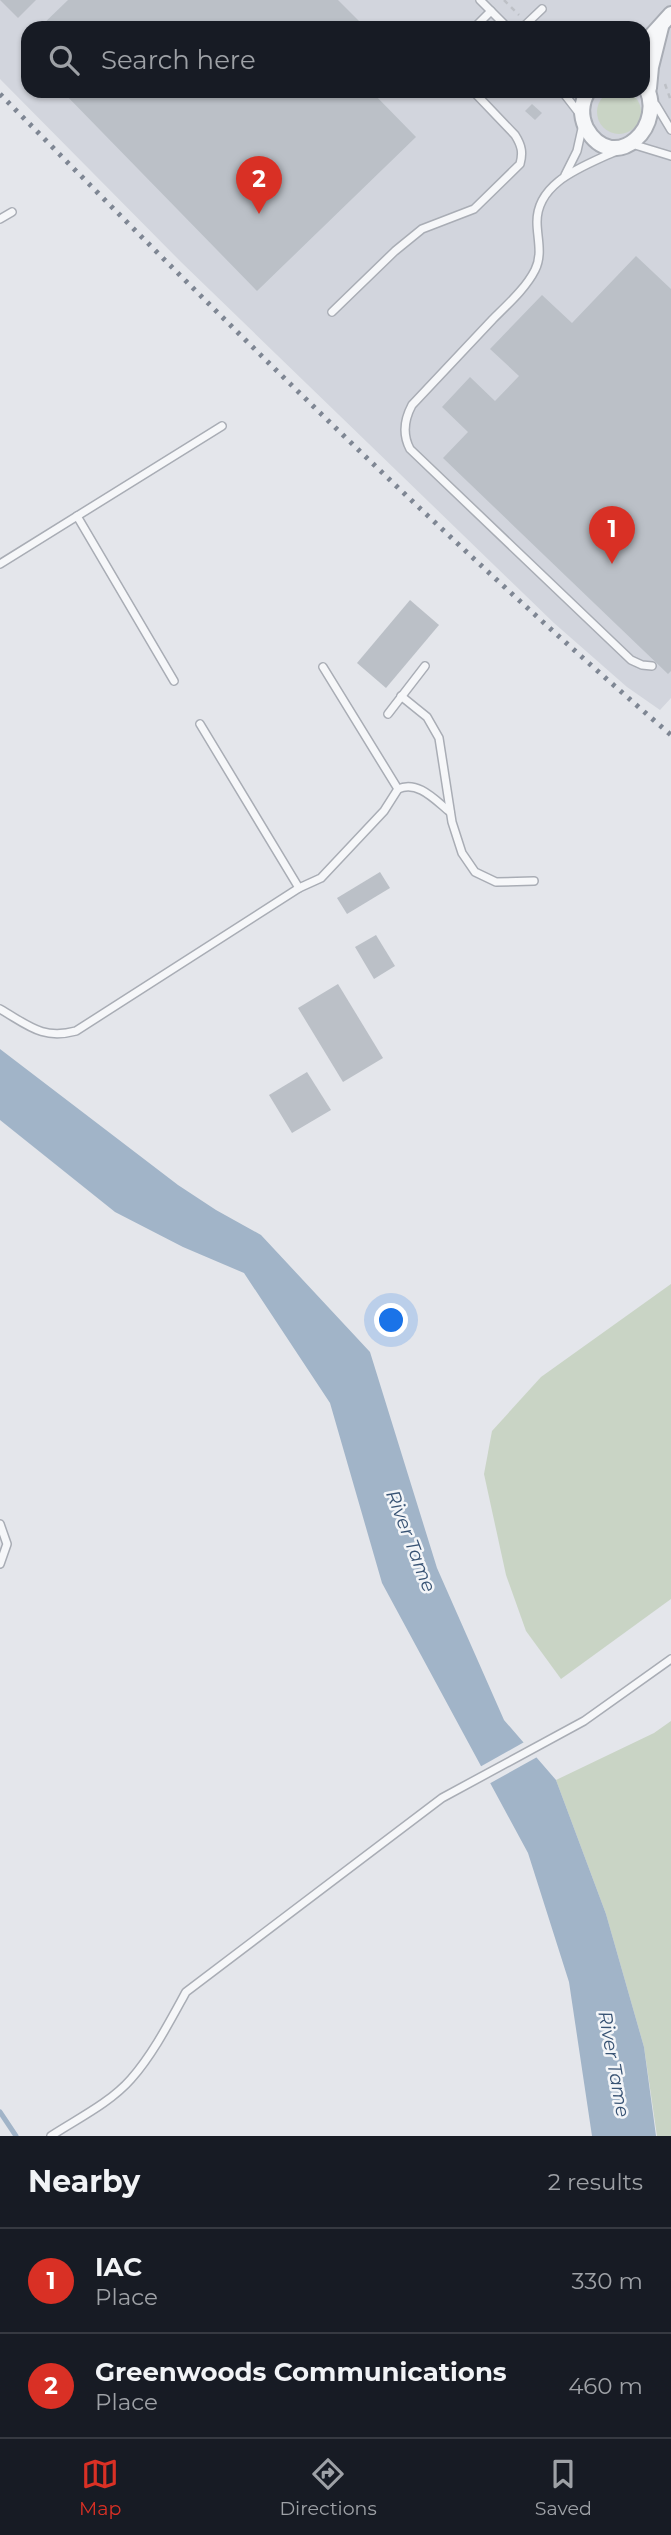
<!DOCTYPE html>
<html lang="en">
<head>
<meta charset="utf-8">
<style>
  body { margin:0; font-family:Montserrat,sans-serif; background:#242831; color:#f1f3f6 }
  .you { position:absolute; left:392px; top:1321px; width:24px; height:24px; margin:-18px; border:5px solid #fff; border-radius:50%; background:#1a73e8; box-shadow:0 0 0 10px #1a73e833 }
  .badge { display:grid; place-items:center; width:46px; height:46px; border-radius:50%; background:#d93025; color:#fff; font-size:23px; font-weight:700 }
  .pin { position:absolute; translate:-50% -58px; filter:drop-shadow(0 2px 4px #0008) }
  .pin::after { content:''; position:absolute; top:37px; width:24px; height:21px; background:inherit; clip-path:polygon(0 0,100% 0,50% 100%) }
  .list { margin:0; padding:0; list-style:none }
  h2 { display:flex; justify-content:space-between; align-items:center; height:91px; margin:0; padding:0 28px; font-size:30px }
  h2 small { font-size:23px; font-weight:400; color:#9ea1a6 }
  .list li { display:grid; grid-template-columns:46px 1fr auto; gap:21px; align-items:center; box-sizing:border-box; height:105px; padding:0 28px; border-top:2px solid #363941 }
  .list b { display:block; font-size:26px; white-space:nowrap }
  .list p { margin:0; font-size:23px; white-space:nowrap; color:#9ea1a6 }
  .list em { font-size:23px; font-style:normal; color:#9ea1a6 }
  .icon { flex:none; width:38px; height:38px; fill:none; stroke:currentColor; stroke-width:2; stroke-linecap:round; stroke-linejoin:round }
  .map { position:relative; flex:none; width:671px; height:2136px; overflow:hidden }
  .search { position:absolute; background:#171b24; box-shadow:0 2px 5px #0004; left:21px; right:21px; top:21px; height:77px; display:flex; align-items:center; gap:18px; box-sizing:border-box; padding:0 24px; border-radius:21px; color:#9ea1a6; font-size:26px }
  .sheet { height:301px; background:#171b24 }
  nav { display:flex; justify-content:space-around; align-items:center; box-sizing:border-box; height:98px; border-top:2px solid #363941; background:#171b24; font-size:19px; color:#9ea1a6 }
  nav a { display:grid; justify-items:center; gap:4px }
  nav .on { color:#d93025 }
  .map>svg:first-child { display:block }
</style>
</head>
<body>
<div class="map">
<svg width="671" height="2136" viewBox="0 0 671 2136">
  <rect width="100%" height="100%" fill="#e4e6eb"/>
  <!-- built -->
  <path fill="#d2d5dd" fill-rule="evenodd" d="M0 0H671V698L660 710 627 687 554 623 181 262 0 79ZM28 28H643V91H28Z"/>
  <!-- green -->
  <g fill="#c9d4c5">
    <circle cx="619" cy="112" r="22"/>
    <polygon points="671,1284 671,1599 561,1679 526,1631 506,1575 484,1474 492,1431 541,1377"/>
    <polygon points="671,1721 671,2136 657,2136 644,2047 606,1914 556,1780 654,1733"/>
  </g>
  <!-- water -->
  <polygon fill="#a1b4c8" points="0,1049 178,1185 216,1210 261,1235 370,1352 437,1568 504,1720 556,1780 606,1914 644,2047 656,2136 592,2136 569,1982 528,1853 382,1583 330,1403 244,1273 183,1247 115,1212 0,1120"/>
  <!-- pier -->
  <polygon fill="#e4e6eb" points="526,1741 539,1756 487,1785 478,1768"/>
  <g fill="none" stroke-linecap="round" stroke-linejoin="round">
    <!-- stream -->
    <polyline stroke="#a1b4c8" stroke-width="5" points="0,2112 16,2136"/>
  </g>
  <!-- building -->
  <g fill="#bbc0c7">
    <polygon points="0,0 36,0 18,18"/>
    <polygon points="68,0 338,0 366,28 39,28"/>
    <polygon points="62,91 374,91 373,93 416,137 257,291"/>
    <polygon points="532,104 542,113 535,120 525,111"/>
    <polygon points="636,256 671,289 671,671 668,674 443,458 468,432 442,407 470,377 495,401 519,376 490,349 542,295 572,323"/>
    <polygon points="410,600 439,625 386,688 357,663"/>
    <polygon points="380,872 390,888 347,914 337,898"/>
    <polygon points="376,935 395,966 374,979 355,947"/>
    <polygon points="338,984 383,1058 343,1082 298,1008"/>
    <polygon points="307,1072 331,1110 292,1133 269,1095"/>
  </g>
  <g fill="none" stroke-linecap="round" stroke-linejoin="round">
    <!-- service casing -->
    <g stroke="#a9adb5" stroke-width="10">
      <g id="service">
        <polyline points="480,0 508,28"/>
        <polyline points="474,28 491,11"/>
        <polyline points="522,28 542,9"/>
        <polyline points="562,91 579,113"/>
        <polyline points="656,105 671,130"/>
        <polyline points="635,145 671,156"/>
        <path d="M616 151C585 166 537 181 537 222 537 238 543 254 535 270 526 288 508 304 493 319 466 348 439 376 412 405 404 420 402 434 410 449L631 660 642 665 652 666"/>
        <polyline points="565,175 577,151 583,124"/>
        <polyline points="0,219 12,212"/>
        <path d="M332 312 395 251 422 229 474 209 520 164C523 153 522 146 515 135L473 91"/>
        <polyline points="77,516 174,681"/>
        <polyline points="0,564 222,426"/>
        <polyline points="401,696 427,717 439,738 452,822 462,853 475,872 496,882 534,881"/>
        <polyline points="388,714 425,666"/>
        <polyline points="200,724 299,888 321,878 384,811 398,789 323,667"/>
        <path d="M398 789C418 780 435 800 450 812"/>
        <path d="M0 1009C28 1025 42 1040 76 1031L299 888"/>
        <polyline points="0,1524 7,1544 0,1564"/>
        <path d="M51 2136C77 2119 110 2103 131 2079 153 2054 170 2021 186 1992L442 1798 584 1721 671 1659"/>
      </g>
    </g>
    <!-- minor casing -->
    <g stroke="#a9adb5" stroke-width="18">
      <g id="minor">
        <polyline points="643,45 671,14"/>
        <polyline points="649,88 651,67 661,27"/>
        <path d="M588 91C581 103 580 115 586 128 614 178 671 124 643 82"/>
      </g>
    </g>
    <!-- path -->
    <g stroke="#bdc0c6" stroke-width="2.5" stroke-dasharray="5 5" stroke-linecap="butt">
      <polyline points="504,0 519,15"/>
      <polyline points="665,84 671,101"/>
    </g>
    <!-- service -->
    <use href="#service" stroke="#f6f7f9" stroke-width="7"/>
    <!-- minor -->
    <use href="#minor" stroke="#f6f7f9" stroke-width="14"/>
    <!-- rail -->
    <path stroke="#7e8693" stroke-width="5" stroke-dasharray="3.5 7" stroke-linecap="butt" d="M0 94C217 314 436 533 671 735"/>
  </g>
  <g text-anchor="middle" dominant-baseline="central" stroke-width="5" stroke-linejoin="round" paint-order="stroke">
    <!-- water labels -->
    <g font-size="19" font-style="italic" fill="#385374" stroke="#f3f5f8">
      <text transform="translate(411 1541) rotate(69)">River Tame</text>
      <text transform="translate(614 2064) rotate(80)">River Tame</text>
    </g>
  </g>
</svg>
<div class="you"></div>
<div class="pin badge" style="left:612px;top:564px">1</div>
<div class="pin badge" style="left:259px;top:214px">2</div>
<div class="search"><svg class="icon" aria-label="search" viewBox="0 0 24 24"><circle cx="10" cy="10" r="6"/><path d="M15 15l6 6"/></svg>Search here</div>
</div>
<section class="sheet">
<h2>Nearby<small>2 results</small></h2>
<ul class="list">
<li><span class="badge">1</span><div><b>IAC</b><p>Place</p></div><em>330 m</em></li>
<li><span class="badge">2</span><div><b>Greenwoods Communications</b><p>Place</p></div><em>460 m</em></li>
</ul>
</section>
<nav>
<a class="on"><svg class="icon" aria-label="map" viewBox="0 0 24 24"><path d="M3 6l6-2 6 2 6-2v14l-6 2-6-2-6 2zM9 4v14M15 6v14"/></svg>Map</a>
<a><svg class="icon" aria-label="directions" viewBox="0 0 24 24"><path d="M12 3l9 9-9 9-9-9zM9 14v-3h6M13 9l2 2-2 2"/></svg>Directions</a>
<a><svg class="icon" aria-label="saved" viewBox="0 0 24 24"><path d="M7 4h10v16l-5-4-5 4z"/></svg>Saved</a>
</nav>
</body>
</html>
